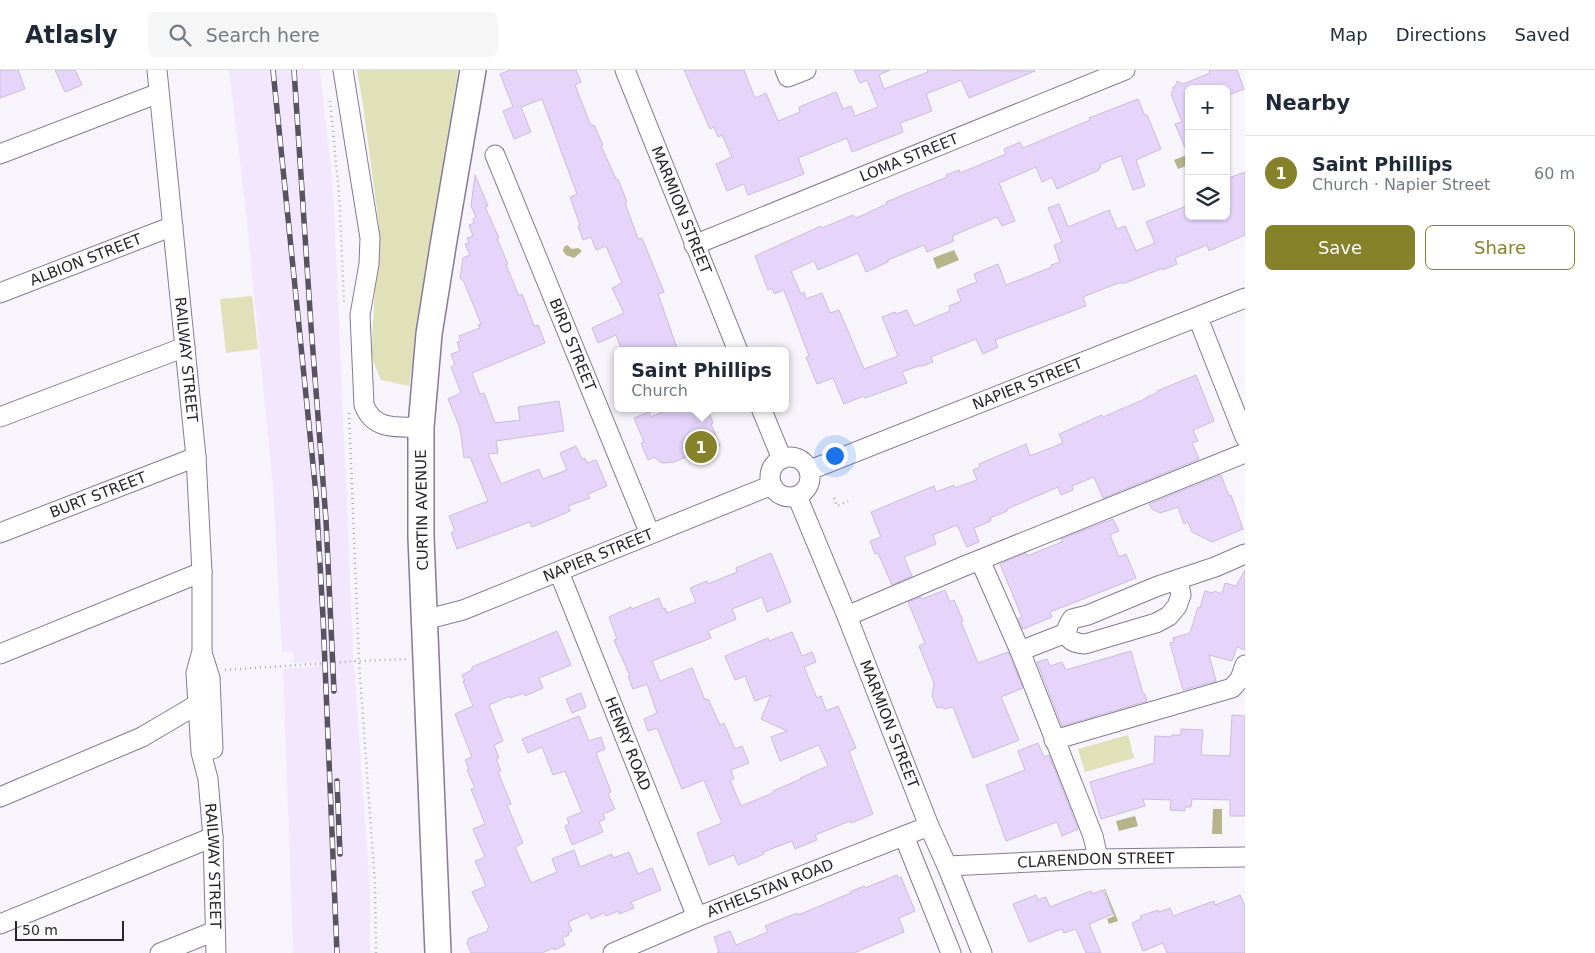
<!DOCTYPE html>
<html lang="en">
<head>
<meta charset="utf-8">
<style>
  body { margin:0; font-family:"DejaVu Sans",sans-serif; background:#f6f6f7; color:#1f2937 }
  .controls { position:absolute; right:15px; top:15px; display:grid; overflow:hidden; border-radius:8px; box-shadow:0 1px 4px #0004 }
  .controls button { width:45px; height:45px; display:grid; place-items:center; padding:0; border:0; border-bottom:1px solid #e0e1e3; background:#fff; color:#1f2937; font:25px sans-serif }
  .scale { position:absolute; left:15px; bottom:12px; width:109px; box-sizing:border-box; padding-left:5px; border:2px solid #29232f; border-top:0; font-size:14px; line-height:18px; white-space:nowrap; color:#29232f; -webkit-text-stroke:4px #fff; paint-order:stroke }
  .you { position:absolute; left:834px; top:385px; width:18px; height:18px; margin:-12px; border:4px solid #fff; border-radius:50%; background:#1a73e8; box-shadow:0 0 0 8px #1a73e833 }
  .badge { display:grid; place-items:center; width:32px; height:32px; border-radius:50%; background:#86822a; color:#fff; font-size:16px; font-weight:700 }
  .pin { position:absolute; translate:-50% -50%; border:2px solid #fff; box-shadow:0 1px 5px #0006 }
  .popup { position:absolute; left:614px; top:277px; width:175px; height:65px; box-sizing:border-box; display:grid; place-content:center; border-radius:8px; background:#fff; filter:drop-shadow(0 1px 4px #0005); font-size:16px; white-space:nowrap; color:#747a83 }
  .popup b { font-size:19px; color:#1f2937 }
  .popup::after { content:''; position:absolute; left:50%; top:100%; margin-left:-10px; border:10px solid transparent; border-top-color:#fff }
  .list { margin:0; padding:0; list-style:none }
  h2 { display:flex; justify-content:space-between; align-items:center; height:65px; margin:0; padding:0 20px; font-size:21px }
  h2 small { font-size:16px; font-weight:400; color:#747a83 }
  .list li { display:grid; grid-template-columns:32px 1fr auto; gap:15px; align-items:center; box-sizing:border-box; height:75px; padding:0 20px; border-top:1px solid #e0e1e3 }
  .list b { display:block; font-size:19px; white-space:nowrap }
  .list p { margin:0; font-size:16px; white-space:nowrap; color:#747a83 }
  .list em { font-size:16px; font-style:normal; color:#747a83 }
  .actions { display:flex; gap:10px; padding:15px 20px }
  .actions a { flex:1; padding:11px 0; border:1px solid #86822a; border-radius:8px; text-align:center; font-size:18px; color:#86822a }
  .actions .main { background:#86822a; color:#fff }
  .icon { flex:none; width:28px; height:28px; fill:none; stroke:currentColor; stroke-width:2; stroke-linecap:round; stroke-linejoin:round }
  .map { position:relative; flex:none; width:1245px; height:883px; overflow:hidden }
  header { display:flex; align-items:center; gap:30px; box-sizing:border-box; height:70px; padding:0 25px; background:#fff; border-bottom:1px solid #e0e1e3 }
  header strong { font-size:24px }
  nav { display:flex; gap:28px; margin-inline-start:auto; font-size:18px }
  .search { width:350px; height:45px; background:#f6f6f7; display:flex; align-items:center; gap:12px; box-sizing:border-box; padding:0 18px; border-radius:8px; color:#747a83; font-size:19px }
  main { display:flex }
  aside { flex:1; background:#fff }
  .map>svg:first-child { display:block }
</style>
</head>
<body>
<header>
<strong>Atlasly</strong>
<div class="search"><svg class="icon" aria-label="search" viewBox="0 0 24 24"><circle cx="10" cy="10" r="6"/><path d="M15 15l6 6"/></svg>Search here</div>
<nav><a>Map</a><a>Directions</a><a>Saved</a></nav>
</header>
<main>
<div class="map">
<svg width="1245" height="883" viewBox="0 0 1245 883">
  <rect width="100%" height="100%" fill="#f7f4fb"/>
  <!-- built -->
  <polygon fill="#f2e7ff" points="229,0 320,0 331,100 334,135 353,580 370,819 370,883 293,883 283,599 318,596 319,594 318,592 294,593 293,582 282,582 273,418 246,142"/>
  <!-- green -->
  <g fill="#e1e1b9">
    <polygon points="357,0 458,0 409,316 381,310 371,286 379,155 363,35"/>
    <polygon points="252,226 258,279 226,283 220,229"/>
    <polygon points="1128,665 1134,688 1085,702 1078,679"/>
  </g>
  <!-- water -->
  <g fill="#b5b48b">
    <polygon points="1189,84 1189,95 1178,99 1174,90"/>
    <polygon points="567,175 572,179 578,178 582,181 574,188 566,185 563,181 564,177"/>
    <polygon points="954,180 959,190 937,199 933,188"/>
    <polygon points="1213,739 1222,739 1222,764 1212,764"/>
    <polygon points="1135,746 1138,756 1119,761 1116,751"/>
    <polygon points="1104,819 1105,819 1118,851 1109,854 1107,849 1114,846"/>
  </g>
  <!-- building -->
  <g fill="#e6d4fb" stroke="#ccbddc">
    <polygon points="0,0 18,0 25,19 0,28"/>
    <polygon points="55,0 75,0 82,15 65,22"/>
    <polygon points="510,0 576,0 581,12 575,15 591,56 594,55 603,75 601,76 616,109 618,109 627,132 625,133 638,169 642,168 664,222 658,224 678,281 622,281 616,265 598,273 592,258 624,243 612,218 622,213 606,176 596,180 591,167 583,170 578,156 580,155 570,127 577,124 542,29 521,37 531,62 514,69 503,41 513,37 500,4"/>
    <polygon points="684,0 744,0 755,28 766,23 778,51 800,42 799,37 836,22 843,39 851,36 855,46 878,37 867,10 860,13 854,0 890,0 879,5 884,19 928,2 927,0 1035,1 969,28 961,10 926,24 932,41 900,53 903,62 852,82 847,68 798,88 804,104 748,125 744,114 727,121 716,94 732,87 722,65 718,67 714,57 710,59"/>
    <polygon points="1209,0 1237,0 1244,19 1226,26 1226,19 1189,19 1189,87 1175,54 1182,52 1171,24 1174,19 1172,18 1175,17 1177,11 1183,14 1210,3"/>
    <polygon points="1138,29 1145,46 1147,45 1161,79 1136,90 1145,116 1133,120 1121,86 1100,94 1101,97 1098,99 1099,100 1057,119 1052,107 1042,112 1036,97 999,113 1015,151 1002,156 997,147 952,166 954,171 927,182 924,175 888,190 888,192 866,202 858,183 818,200 814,191 791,201 801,224 804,222 806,229 822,223 830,243 839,240 864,299 898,286 882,247 895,242 896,244 907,240 914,256 950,241 949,236 961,231 957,220 977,212 974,204 998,194 1006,215 1052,197 1051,195 1060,192 1054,175 1062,172 1048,138 1059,134 1068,157 1109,140 1117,159 1125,156 1136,181 1155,173 1146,152 1189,135 1189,146 1226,146 1226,109 1245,102 1245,165 1209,181 1207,175 1175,188 1177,194 1163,200 1163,198 1125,213 1118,213 1083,227 1086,236 995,270 998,277 983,284 976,269 931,287 933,292 922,296 918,296 902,302 907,313 865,328 864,326 844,334 833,308 817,314 806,287 809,286 784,220 774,224 772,218 768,220 755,186 821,156 822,158 853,145 856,148 887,134 886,132 947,107 946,105 959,100 960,103 1006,84 1004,79 1020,72 1023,78 1090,50 1089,48"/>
    <polygon points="475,105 488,136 485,137 499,168 497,169 508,194 506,195 519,226 522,224 534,256 538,255 545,273 472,303 480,324 484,323 495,353 520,350 518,337 559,331 564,361 496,371 498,383 488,384 501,414 539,399 543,409 567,400 560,383 576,376 582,389 585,388 587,393 596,390 607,416 588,424 590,428 568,436 570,441 561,445 532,457 530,452 457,479 451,462 455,461 449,446 488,431 470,387 464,388 460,358 448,329 461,323 451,297 455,295 451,284 460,281 457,272 461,271 459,266 480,258 478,255 481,254 464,212 460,208 463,188 470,185 465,174 469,173 467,168 473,166 469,155 474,153 473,149 476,147 471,136"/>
    <polygon points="1196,305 1214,351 1193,360 1198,371 1192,373 1199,389 1103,428 1094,407 1072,416 1073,420 1061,425 1058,417 1007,439 1007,441 990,448 991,451 974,458 979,472 967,477 957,455 933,465 936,474 904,487 912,506 892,515 878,483 875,484 870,471 881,467 871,442 934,416 936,422 954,415 955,418 977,410 973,400 980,397 979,394 1026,374 1030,386 1063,373 1059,364 1102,345 1103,347 1147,328 1147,327 1157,323 1157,321"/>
    <polygon points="672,338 707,338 713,353 711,354 720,376 702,384 701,381 674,392 662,393 654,387 648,390 641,373 644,372 634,348 649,342 651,347"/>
    <polygon points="1221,405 1229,426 1231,425 1243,459 1212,472 1192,462 1188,452 1184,454 1178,437 1160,443 1152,439 1149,434"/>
    <polygon points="1113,449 1119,461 1110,465 1119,487 1126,484 1136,508 1050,542 1052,547 1023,559 1018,549 1022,547 1000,494 1026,483 1027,486 1062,472 1061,469"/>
    <polygon points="771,483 791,532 767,542 762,527 732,539 736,549 708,561 711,568 652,591 660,611 692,598 705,630 708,629 720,655 724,653 735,679 742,676 749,693 731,700 734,709 730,710 741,736 773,723 773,721 801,709 800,708 828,696 819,675 780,691 771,667 787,661 761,649 771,625 755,631 745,606 735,610 725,586 768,568 769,571 792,562 802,586 812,582 816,592 804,597 817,628 821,626 826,641 838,636 856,678 849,681 873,744 851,753 850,751 815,765 817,770 795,779 792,771 763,782 764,784 738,795 734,785 709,795 697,763 722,753 704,710 682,719 657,658 648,661 644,649 657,643 647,614 633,619 628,606 630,606 614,570 617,569 609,547 631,537 632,539 659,528 663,539 665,538 667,543 696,532 690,518 707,511 708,514 737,502 736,498"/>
    <polygon points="1245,500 1245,580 1237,577 1232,591 1209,585 1216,611 1183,620 1170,573 1174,572 1173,568 1190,563 1198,537 1200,538 1205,521 1213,523 1214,521 1222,524 1225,513 1236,516"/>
    <polygon points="945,520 950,532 954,530 963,551 961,552 978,593 1008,582 1023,618 1001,627 1019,670 973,688 953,637 944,639 943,637 937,638 932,626 934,613 919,576 925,573 908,532 921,527 922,529"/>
    <polygon points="557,561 571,595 539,608 543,618 525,626 524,623 510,628 510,626 489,635 503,671 494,675 499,688 496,689 501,701 498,702 511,734 507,735 523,773 515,777 531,813 557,802 552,789 574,780 580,797 612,784 613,788 629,782 638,804 652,798 661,820 631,832 634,838 619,844 618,841 606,846 604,843 591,849 588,843 568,852 572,861 568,863 569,865 562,868 565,875 554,880 553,878 542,883 471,883 467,873 469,868 488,861 487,859 489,857 472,822 486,816 475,791 485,787 473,759 485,754 471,719 475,718 467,700 469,699 465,690 472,687 455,644 473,636 463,611 465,611 462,605 472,600 472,597"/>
    <polygon points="1131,581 1143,624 1145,624 1147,631 1062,656 1037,592 1047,589 1050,596 1062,592 1066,600"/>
    <polygon points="581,623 586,637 572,643 566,629"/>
    <polygon points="1232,645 1245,646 1245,746 1230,746 1230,730 1192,729 1191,737 1185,737 1185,741 1170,740 1171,730 1143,729 1145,736 1101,749 1090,712 1154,693 1155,666 1171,667 1172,665 1181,665 1181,659 1203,660 1201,685 1230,686"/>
    <polygon points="579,646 589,671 601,667 605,679 596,683 611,722 608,724 615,739 603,744 605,749 599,752 603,762 572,775 565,756 569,754 567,748 582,742 565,701 553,705 542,677 528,683 522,669"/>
    <polygon points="1038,673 1044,687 1049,685 1078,759 1062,766 1057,752 1006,771 986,715 1025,700 1018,681"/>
    <polygon points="897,805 898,808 901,807 915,841 899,848 904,862 854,883 717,883 719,882 714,867 730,861 736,875 768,862 765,856 797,843 798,845 851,823 850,822 864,816 865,818"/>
    <polygon points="1103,820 1113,844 1089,854 1101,883 1086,883 1076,859 1064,863 1062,859 1029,872 1013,834 1036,825 1038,830 1046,827 1050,837 1091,821 1092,824"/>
    <polygon points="1240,825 1245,836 1245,883 1167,883 1163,873 1143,881 1132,853 1141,849 1140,846 1158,840 1159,842 1170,838 1173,846 1214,831 1215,835"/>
  </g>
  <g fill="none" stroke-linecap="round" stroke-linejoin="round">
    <!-- minor casing -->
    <g stroke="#887a97" stroke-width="21">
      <g id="minor">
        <path id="s1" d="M157 0 196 387 202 502V581L196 603 201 682 208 709 213 767 216 883"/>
        <path d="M343 0 370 168 369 194 360 245 364 335C374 361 398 357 421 357"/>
        <path id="s2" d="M625 0 738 281"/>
        <polyline points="785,0 788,7 806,0"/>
        <polyline points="0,84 159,23"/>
        <path id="s3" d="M495 85 650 464"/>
        <path id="s4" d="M694 175 1125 0"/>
        <path id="s5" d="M0 223 173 156"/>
        <polyline points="1198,248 1245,367"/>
        <polyline points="761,338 782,389"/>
        <polyline points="0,347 185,277"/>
        <circle cx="790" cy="407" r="20"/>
        <path id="s6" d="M810 400 1245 228"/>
        <path id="s7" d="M797 426 847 546 929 756 947 796 982 883"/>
        <path id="s8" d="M0 463 196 387"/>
        <polyline points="980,490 1020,581 1093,766 1096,779 1096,789"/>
        <path id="s9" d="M559 502 697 847"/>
        <path d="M1178 509 1181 525 1177 536 1169 546 1156 553 1085 574C1067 573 1062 563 1072 549L1088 545 1158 516 1215 497 1245 484"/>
        <polyline points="847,546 962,497 1245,383"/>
        <path id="s10" d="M424 550 463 540 772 415"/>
        <polyline points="1020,581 1066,563"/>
        <polyline points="202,583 210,608 213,679"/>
        <polyline points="0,584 202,502"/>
        <polyline points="1054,670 1232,618 1240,609 1245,595"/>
        <polyline points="0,727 142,667 198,634 207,631"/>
        <polyline points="904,766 951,883"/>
        <path id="s11" d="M947 796 1096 789 1245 787"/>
        <polyline points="0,854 213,767"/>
        <polyline points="160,883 215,861"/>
        <path id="s12" d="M613 883 697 847 929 756"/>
      </g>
    </g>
    <!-- major casing -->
    <g stroke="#887a97" stroke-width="28">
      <polyline id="major" points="438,883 421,467 421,357 429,264 444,170 473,0"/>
    </g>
    <!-- path -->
    <g stroke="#afabb4" stroke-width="2.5" stroke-dasharray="1 4" stroke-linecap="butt">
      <polyline points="330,31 339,123 344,232"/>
      <polyline points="349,343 359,591 375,815 376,883"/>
      <polyline points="834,428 837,436 848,431"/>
      <polyline points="225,600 359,591 406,589"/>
    </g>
    <!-- minor -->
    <use href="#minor" stroke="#fff" stroke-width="19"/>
    <!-- major -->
    <use href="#major" stroke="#fff" stroke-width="25"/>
    <!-- rail casing -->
    <g stroke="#58535e" stroke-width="5.5">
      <g id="rail">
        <polyline points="273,0 316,424 323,547 337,883"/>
        <polyline points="294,0 311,256 326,450 334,621"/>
        <polyline points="337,711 340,784"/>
      </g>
    </g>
    <!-- rail -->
    <use href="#rail" stroke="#fff" stroke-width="4" stroke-dasharray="11" stroke-linecap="butt"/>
  </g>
  <g text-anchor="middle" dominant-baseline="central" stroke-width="4" stroke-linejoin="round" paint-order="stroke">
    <!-- street labels -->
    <g font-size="15" fill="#29232f" stroke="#fff">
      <text stroke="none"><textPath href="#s4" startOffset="232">LOMA STREET</textPath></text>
      <text stroke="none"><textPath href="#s2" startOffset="151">MARMION STREET</textPath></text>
      <text stroke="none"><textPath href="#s5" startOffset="92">ALBION STREET</textPath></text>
      <text stroke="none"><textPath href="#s3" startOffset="205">BIRD STREET</textPath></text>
      <text stroke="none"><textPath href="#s1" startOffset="291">RAILWAY STREET</textPath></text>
      <text stroke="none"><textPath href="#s6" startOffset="234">NAPIER STREET</textPath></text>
      <text stroke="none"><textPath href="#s8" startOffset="105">BURT STREET</textPath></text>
      <text transform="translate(422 440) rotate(-91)">CURTIN AVENUE</text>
      <text stroke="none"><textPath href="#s10" startOffset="186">NAPIER STREET</textPath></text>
      <text stroke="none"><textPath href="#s7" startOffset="246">MARMION STREET</textPath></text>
      <text stroke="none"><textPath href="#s9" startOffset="185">HENRY ROAD</textPath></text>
      <text stroke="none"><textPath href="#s11" startOffset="149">CLARENDON STREET</textPath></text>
      <text stroke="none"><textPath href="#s1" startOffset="800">RAILWAY STREET</textPath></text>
      <text stroke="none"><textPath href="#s12" startOffset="170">ATHELSTAN ROAD</textPath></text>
    </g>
  </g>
</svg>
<div class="controls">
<button>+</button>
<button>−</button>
<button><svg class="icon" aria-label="layers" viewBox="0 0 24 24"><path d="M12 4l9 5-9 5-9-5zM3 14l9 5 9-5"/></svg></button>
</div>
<div class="scale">50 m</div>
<div class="you"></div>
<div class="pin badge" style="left:701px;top:377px">1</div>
<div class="popup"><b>Saint Phillips</b>Church</div>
</div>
<aside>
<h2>Nearby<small></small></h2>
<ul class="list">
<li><span class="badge">1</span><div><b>Saint Phillips</b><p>Church · Napier Street</p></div><em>60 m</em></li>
</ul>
<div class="actions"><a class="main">Save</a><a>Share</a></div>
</aside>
</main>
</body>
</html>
